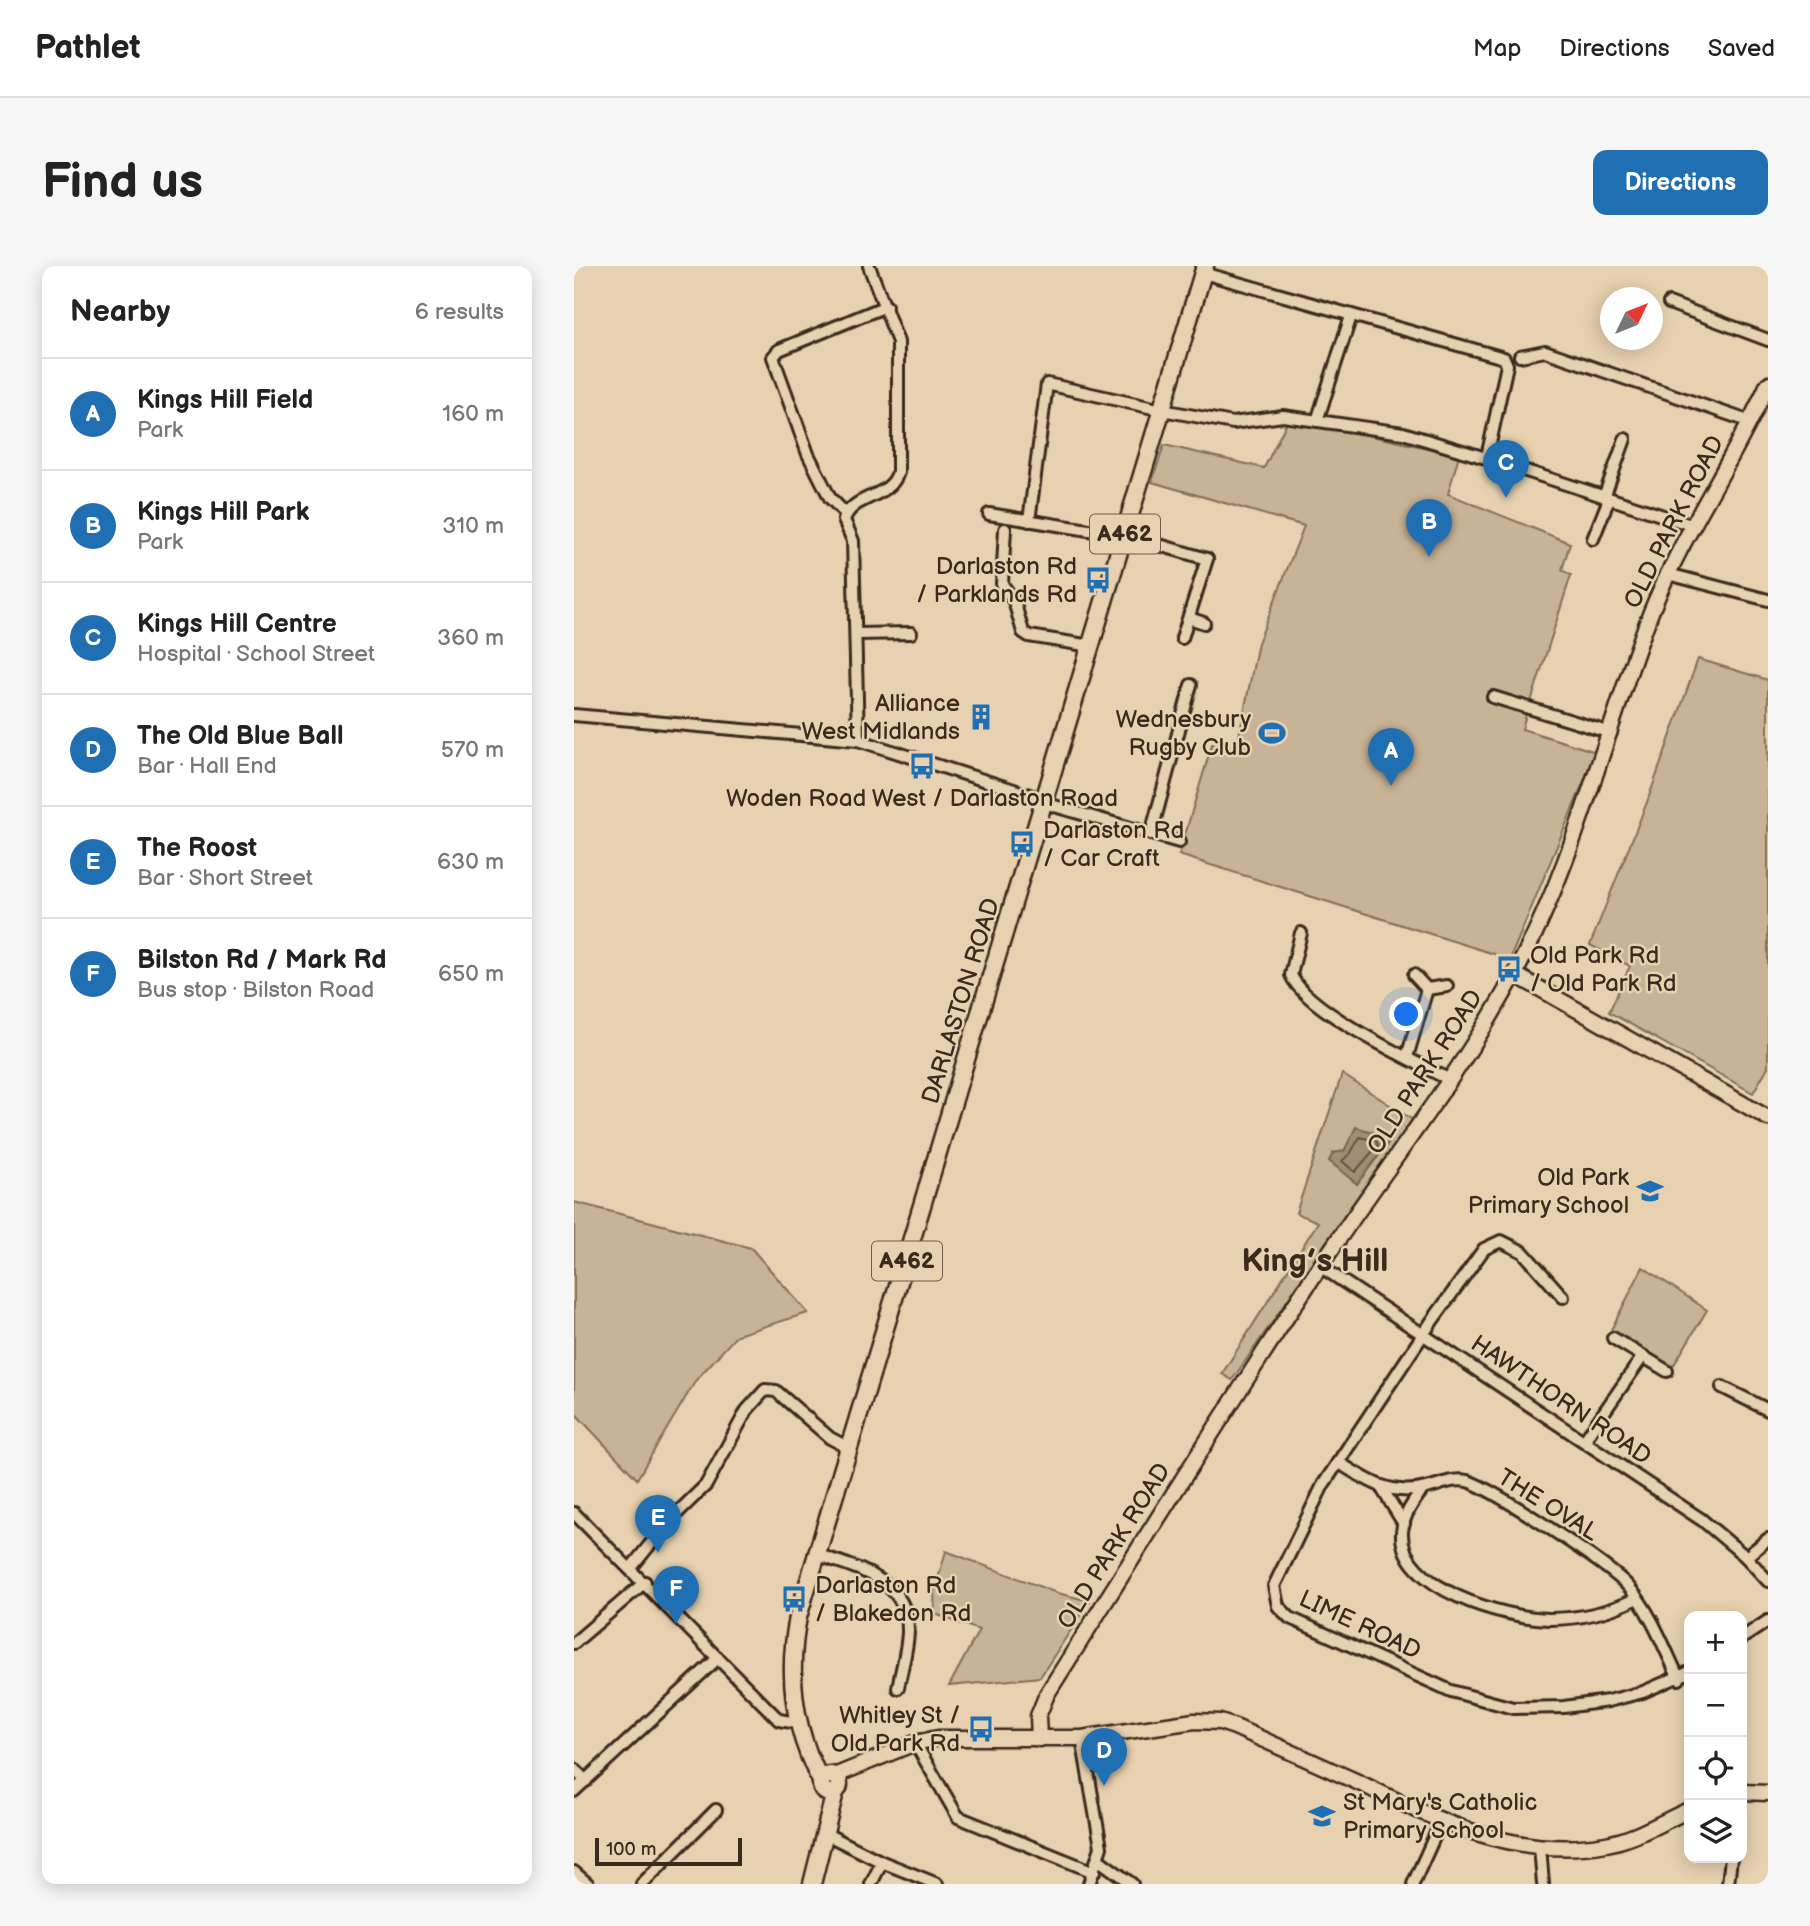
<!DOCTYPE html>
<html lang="en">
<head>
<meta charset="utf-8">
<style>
  body { margin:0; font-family:"Balsamiq Sans",sans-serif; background:#f6f6f6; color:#222 }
  .controls { position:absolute; right:21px; bottom:21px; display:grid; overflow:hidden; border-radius:14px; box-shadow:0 4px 18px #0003 }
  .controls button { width:63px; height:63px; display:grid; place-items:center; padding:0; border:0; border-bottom:2px solid #e0e0e0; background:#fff; color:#222; font:35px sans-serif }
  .compass { position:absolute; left:1026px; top:21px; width:63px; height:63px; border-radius:50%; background:#fff; box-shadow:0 4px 18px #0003; rotate:47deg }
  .scale { position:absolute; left:21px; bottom:18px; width:147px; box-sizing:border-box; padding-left:7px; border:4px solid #3b2a1e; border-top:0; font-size:19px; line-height:24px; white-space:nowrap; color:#3b2a1e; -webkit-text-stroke:5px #e7d1b0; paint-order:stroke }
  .you { position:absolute; left:833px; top:749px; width:24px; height:24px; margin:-18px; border:5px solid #fff; border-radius:50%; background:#1a73e8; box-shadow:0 0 0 10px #1a73e833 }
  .badge { display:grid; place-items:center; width:46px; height:46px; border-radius:50%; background:#1f6fb2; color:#fff; font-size:23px; font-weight:700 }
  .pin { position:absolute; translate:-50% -58px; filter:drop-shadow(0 2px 4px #0008) }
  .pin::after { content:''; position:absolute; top:37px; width:24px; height:21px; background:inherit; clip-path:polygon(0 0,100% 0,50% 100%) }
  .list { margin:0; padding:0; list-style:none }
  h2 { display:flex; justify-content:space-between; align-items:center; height:91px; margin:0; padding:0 28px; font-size:30px }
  h2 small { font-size:23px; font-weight:400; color:#767676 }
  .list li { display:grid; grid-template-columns:46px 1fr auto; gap:21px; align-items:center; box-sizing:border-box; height:112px; padding:0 28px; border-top:2px solid #e0e0e0 }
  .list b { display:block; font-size:26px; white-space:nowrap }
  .list p { margin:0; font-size:23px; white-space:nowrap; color:#767676 }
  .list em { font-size:23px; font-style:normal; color:#767676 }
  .icon { flex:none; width:38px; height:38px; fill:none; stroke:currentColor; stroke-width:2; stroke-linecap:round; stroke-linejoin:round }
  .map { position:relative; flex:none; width:1194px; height:1618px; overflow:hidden; border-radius:14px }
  header { display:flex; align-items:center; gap:42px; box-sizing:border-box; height:98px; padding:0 35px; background:#fff; border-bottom:2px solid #e0e0e0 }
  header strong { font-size:33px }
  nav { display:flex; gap:38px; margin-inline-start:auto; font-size:24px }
  .intro { display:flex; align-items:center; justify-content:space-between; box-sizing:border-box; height:168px; padding:0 42px }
  h1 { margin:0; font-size:49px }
  .button { padding:18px 32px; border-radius:14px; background:#1f6fb2; color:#fff; font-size:24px; font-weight:700 }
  main { display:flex; gap:42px; padding:0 42px }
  aside { flex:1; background:#fff; border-radius:14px; box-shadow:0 4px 18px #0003 }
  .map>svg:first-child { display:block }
</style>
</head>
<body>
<header>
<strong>Pathlet</strong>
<nav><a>Map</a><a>Directions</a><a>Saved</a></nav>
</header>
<div class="intro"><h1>Find us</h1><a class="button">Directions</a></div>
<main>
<aside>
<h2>Nearby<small>6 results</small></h2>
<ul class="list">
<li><span class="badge">A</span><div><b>Kings Hill Field</b><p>Park</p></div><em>160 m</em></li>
<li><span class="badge">B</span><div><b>Kings Hill Park</b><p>Park</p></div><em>310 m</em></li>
<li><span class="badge">C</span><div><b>Kings Hill Centre</b><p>Hospital · School Street</p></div><em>360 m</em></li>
<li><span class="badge">D</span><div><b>The Old Blue Ball</b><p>Bar · Hall End</p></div><em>570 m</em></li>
<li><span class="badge">E</span><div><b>The Roost</b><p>Bar · Short Street</p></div><em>630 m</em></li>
<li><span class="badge">F</span><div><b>Bilston Rd / Mark Rd</b><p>Bus stop · Bilston Road</p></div><em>650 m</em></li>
</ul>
</aside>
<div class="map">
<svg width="1194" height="1618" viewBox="0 0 1194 1618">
  <rect width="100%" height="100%" fill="#e7d1b0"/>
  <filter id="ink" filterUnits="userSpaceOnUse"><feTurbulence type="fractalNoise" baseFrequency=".0143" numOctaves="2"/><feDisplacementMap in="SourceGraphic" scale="14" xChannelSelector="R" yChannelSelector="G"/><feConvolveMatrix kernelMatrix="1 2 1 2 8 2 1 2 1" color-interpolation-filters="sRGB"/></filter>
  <g filter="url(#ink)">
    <!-- green -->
    <g fill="#c8b396" stroke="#826e5a" stroke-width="2">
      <polygon points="715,152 885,189 874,228 996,277 988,304 997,309 956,439 915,435 953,445 948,463 1022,486 936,693 605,589 638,478 662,485 684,377 730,260 578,216 590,179 690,202"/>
      <polygon points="1124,393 1194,414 1194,801 1179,827 1035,746 1056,700 1016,679 1073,536"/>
      <polygon points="768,808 839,854 658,1114 648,1108 744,956 722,947"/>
      <polygon points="0,936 177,982 234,1047 163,1069 122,1114 63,1213 0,1146"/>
      <polygon points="1069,1001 1133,1044 1098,1102 1037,1064"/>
      <polygon points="372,1285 483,1327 516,1335 466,1411 375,1420 405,1364 361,1348 360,1326"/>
    </g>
    <!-- water -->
    <polygon fill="#a18d74" stroke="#786552" stroke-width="2" points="782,861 818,872 783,918 755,895 759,887 770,885"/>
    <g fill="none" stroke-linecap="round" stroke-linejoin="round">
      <!-- shore -->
      <polygon stroke="#645240" stroke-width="2" points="786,871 802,875 804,879 781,906 768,895 776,888"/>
      <!-- street casing -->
      <g stroke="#3b2a1e" stroke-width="16">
        <g id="street">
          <polyline points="629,7 930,92 933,99 913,191"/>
          <polyline points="1095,37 1194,74"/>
          <polyline points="946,90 971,85 1177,156"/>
          <polyline points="743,155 777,50"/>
          <polyline points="949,204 1120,260"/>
          <polyline points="1030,231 1051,173"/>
          <polyline points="272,248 256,232 234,188 199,91 205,84 312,40"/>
          <polyline points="415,248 558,271 633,293 608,372"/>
          <polyline points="455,255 473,118 588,144 659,157 709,150 829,167 935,199"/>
          <polyline points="431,263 428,318 440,335 449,366 455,370 517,380"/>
          <polyline points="1019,273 1035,233"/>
          <polyline points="1094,308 1194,334"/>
          <polyline points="615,352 630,357"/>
          <polyline points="282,368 337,367"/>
          <polyline points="919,431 1037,467"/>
          <polyline points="0,449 284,474 465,532 477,539 605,576"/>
          <path d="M284 474 279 275 270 254C278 228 317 233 324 206V76L295 0"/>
          <polyline points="577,568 617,419"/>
          <path d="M727 667 717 709C732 745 839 795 876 814"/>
          <polyline points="840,709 853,723 873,720"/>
          <polyline points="833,791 853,723"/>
          <polyline points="746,1000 1128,1254 1172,1291 1194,1315"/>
          <polyline points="989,1031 949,986 927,975 910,983 858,1055 749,1219 700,1320 704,1340 716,1352 877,1425 939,1442 990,1441 1034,1435 1069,1426 1115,1406"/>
          <polyline points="1039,1072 1093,1105"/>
          <polyline points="1148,1121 1194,1144"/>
          <polyline points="1010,1175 1069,1090"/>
          <path d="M764 1196C792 1214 817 1231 852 1222 866 1219 879 1212 893 1215 918 1222 1036 1300 1054 1320 1077 1346 1090 1381 1105 1413"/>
          <polyline points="807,1221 830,1258"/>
          <path d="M849 1223C839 1236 829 1250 828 1266 825 1323 931 1352 975 1353 1005 1353 1036 1346 1063 1332"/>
          <polyline points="0,1247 205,1454 224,1457"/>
          <path d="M241 1288C280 1301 334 1313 334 1364 334 1383 327 1404 324 1422"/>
          <polyline points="1172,1291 1194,1273"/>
          <polyline points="57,1302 95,1255 132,1219 173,1144 191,1124 202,1125 256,1172 277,1183"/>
          <polyline points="1168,1372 1194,1355"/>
          <polyline points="0,1377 71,1316"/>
          <polyline points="508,1472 527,1581 515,1618"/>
          <polyline points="341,1477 384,1551 520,1606"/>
          <polyline points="0,1503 12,1515"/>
          <polyline points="0,1525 144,1392"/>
          <polyline points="250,1567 308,1596 363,1618"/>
          <polyline points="966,1580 969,1618"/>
          <polyline points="525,1594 558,1618"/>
          <polyline points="0,1606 14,1618"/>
          <polyline points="68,1618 142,1544"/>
          <polyline points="297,1618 308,1596"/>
          <polyline points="839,1618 867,1556"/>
          <polyline points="1154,1618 1157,1592"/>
        </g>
      </g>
      <!-- secondary casing -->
      <g stroke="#3b2a1e" stroke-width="19">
        <g id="secondary">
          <polyline points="940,708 1194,852"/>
          <path d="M465 1473 464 1450 473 1428C563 1286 652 1142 745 1002 809 905 882 815 938 713 1001 597 1030 469 1077 346 1109 267 1159 196 1194 118"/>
          <path d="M260 1510 341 1477 364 1472H508L620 1455 646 1456 661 1461C704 1480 746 1499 788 1518 864 1555 944 1594 1032 1578 1061 1573 1088 1556 1115 1544"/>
          <polyline points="1168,1526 1194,1527"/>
        </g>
      </g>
      <!-- primary casing -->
      <g stroke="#3b2a1e" stroke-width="21">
        <g id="primary">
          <circle cx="256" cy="1518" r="9"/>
          <path d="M247 1515C219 1463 213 1408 224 1351L631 0"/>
          <polyline points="238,1618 261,1526"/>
        </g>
      </g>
      <!-- street -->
      <use href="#street" stroke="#e7d1b0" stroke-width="10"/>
      <!-- secondary -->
      <use href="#secondary" stroke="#e7d1b0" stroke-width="14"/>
      <!-- primary -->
      <use href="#primary" stroke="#e7d1b0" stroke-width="16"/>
    </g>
  </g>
  <!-- icons -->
  <defs>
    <g id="bus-bare" transform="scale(2.1)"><path d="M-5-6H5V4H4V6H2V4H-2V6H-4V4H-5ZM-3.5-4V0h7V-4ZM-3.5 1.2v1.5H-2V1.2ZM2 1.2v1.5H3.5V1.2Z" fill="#1f6fb2" stroke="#e7d1b0" stroke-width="2.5" paint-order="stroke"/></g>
    <g id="building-bare" transform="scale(2.1)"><path d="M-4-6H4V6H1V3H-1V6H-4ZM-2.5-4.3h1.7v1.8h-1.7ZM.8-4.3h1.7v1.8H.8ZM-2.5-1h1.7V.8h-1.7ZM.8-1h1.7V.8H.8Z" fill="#1f6fb2" stroke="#e7d1b0" stroke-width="2.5" paint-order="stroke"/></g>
    <g id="stadium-bare" transform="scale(2.1)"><path d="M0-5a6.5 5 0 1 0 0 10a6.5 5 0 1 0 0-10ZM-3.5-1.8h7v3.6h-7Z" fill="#1f6fb2" stroke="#e7d1b0" stroke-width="2.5" paint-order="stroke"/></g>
    <g id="school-bare" transform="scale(2.1)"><path d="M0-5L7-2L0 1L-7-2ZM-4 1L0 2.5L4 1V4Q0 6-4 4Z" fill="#1f6fb2" stroke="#e7d1b0" stroke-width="2.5" paint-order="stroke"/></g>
  </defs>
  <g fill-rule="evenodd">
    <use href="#bus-bare" x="524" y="314"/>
    <use href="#building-bare" x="407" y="451"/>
    <use href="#stadium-bare" x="698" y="467"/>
    <use href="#bus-bare" x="348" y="500"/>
    <use href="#bus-bare" x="448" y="578"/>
    <use href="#bus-bare" x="935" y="703"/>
    <use href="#school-bare" x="1076" y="925"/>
    <use href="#bus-bare" x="220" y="1333"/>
    <use href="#bus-bare" x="407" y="1463"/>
    <use href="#school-bare" x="748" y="1550"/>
  </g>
  <g text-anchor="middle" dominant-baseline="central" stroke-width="5" stroke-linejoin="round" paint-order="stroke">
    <!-- shield labels -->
    <g fill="#e7d1b0" stroke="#6f5c4a" stroke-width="2">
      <rect x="516" y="248.5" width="70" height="39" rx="5"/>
      <rect x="298" y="975.5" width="70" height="39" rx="5"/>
    </g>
    <g font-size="23" font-weight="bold" fill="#3b2a1e">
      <text x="551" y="268">A462</text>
      <text x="333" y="995">A462</text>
    </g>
    <!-- street labels -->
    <g font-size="24" fill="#3b2a1e" stroke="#e7d1b0">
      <text transform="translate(1100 256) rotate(-63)">OLD PARK ROAD</text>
      <text transform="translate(387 735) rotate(-73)">DARLASTON ROAD</text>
      <text transform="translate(851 806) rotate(-57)">OLD PARK ROAD</text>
      <text transform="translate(987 1134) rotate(34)">HAWTHORN ROAD</text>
      <text transform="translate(974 1239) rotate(32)">THE OVAL</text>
      <text transform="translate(540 1280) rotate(-58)">OLD PARK ROAD</text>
      <text transform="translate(786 1359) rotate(25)">LIME ROAD</text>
    </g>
    <!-- poi labels -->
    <g font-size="24" fill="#3b2a1e" stroke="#e7d1b0" text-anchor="end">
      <text x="503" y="300">Darlaston Rd<tspan x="503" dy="28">/ Parklands Rd</tspan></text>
      <text x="386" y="437">Alliance<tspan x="386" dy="28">West Midlands</tspan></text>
      <text x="677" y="453">Wednesbury<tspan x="677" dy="28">Rugby Club</tspan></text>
      <text x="348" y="532" text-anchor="middle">Woden Road West / Darlaston Road</text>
      <text x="469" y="564" text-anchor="start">Darlaston Rd<tspan x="469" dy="28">/ Car Craft</tspan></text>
      <text x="956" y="689" text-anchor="start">Old Park Rd<tspan x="956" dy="28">/ Old Park Rd</tspan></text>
      <text x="1055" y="911">Old Park<tspan x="1055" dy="28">Primary School</tspan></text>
      <text x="241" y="1319" text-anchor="start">Darlaston Rd<tspan x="241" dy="28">/ Blakedon Rd</tspan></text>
      <text x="386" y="1449">Whitley St /<tspan x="386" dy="28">Old Park Rd</tspan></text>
      <text x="769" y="1536" text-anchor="start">St Mary's Catholic<tspan x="769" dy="28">Primary School</tspan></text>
    </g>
    <!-- district labels -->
    <g font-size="32" font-weight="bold" fill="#3b2a1e" stroke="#e7d1b0">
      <text x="741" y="995">King’s Hill</text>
    </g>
  </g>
</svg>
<div class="controls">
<button>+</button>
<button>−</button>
<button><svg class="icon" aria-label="locate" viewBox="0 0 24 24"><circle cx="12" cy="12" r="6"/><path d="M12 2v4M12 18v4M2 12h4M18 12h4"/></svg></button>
<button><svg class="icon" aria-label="layers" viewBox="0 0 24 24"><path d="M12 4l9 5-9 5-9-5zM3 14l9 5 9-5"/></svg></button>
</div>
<svg class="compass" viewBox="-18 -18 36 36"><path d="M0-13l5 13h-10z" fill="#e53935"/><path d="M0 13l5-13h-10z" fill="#767676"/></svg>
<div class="scale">100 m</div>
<div class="you"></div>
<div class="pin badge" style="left:817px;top:520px">A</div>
<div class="pin badge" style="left:855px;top:291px">B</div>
<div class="pin badge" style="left:932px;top:232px">C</div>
<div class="pin badge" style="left:530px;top:1520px">D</div>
<div class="pin badge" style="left:84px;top:1287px">E</div>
<div class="pin badge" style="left:102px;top:1358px">F</div>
</div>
</main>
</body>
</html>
